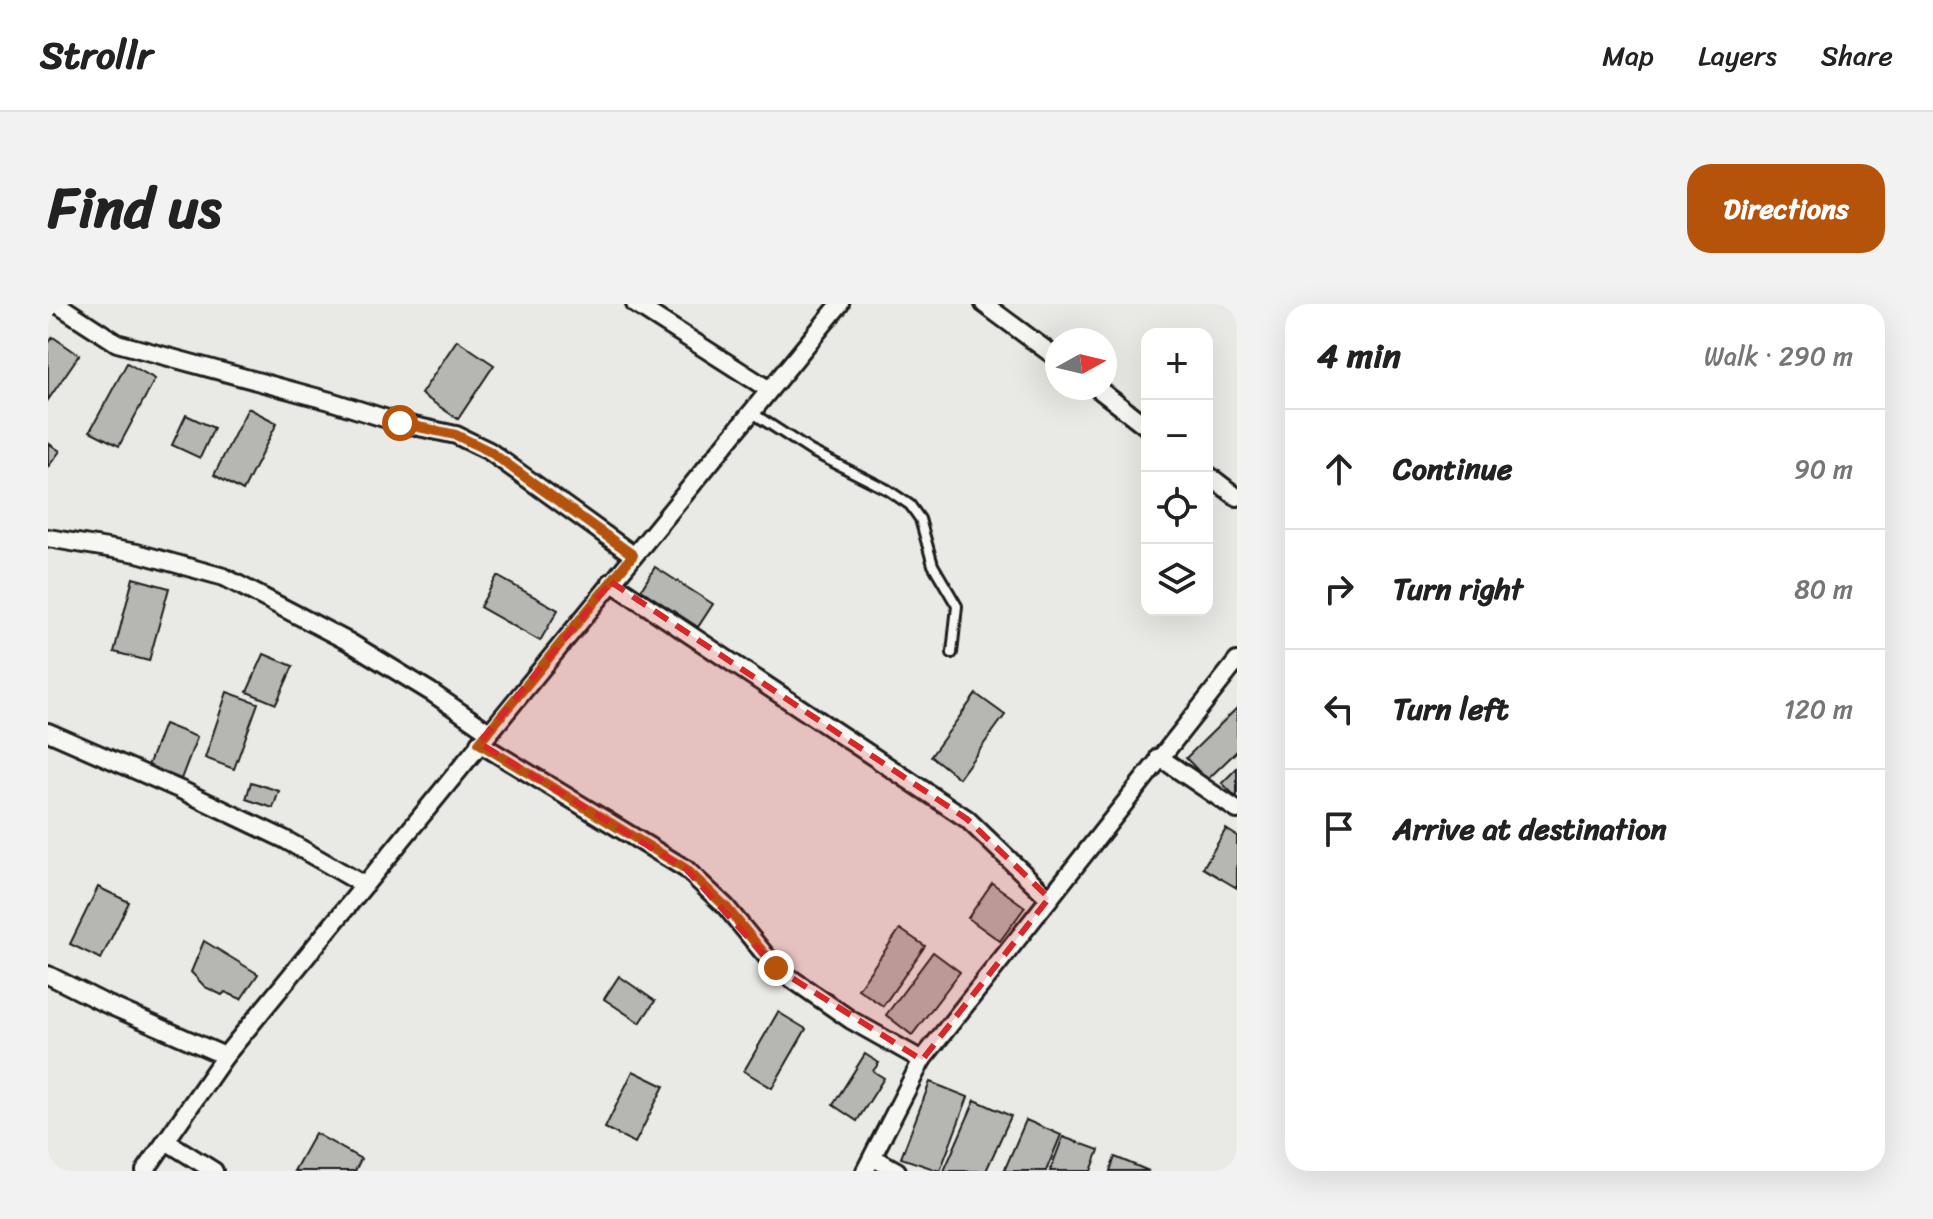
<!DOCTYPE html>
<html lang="en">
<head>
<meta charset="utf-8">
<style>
  body { margin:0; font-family:Sriracha,sans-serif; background:#f2f2f2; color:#222 }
  .controls { position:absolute; right:24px; top:24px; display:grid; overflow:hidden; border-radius:16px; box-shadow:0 8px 32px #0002 }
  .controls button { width:72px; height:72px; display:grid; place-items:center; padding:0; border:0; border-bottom:2px solid #e0e0e0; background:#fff; color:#222; font:40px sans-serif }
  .compass { position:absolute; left:997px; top:24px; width:72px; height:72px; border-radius:50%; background:#fff; box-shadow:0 8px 32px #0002; rotate:82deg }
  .stop { position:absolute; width:24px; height:24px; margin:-18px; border:6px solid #b45309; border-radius:50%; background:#fff }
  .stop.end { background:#b45309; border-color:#fff; box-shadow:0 2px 8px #0008 }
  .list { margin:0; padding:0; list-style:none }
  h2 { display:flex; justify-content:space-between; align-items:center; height:104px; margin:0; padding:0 32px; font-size:34px }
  h2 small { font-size:26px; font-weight:400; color:#767676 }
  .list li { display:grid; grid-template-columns:52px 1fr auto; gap:24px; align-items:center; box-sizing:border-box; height:120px; padding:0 32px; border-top:2px solid #e0e0e0 }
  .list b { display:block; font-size:30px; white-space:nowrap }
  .list em { font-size:26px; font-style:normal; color:#767676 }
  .icon { flex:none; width:44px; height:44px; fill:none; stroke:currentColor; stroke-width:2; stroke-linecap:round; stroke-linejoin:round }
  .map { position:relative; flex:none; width:1189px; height:867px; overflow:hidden; border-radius:24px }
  header { display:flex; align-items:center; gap:48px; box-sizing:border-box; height:112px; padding:0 40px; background:#fff; border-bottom:2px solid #e0e0e0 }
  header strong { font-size:38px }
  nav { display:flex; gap:44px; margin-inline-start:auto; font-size:28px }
  .intro { display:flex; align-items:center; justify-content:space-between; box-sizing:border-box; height:192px; padding:0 48px }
  h1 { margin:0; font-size:56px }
  .button { padding:20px 36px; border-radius:24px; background:#b45309; color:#fff; font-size:28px; font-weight:700 }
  main { display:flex; gap:48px; padding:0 48px }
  aside { flex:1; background:#fff; border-radius:24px; box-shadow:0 8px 32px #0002 }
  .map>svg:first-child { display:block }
</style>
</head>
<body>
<header>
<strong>Strollr</strong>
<nav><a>Map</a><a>Layers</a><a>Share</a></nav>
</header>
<div class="intro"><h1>Find us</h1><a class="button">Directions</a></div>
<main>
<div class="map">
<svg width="1189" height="867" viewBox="0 0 1189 867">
  <rect width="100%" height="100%" fill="#e9e9e5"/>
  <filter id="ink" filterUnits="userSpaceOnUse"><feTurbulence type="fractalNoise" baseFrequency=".0125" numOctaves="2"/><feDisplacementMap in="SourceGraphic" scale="16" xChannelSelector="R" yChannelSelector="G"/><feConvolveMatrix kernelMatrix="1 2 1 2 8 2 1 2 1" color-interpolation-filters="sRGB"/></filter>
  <g filter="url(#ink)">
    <!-- building -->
    <g fill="#b6b6b3" stroke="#1c1c1c" stroke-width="2">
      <polygon points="5,33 31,51 0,96 0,40"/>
      <polygon points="409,36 446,61 410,115 373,90"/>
      <polygon points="79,59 107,75 71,142 42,127"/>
      <polygon points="200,104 229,119 195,187 166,171"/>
      <polygon points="138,111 166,124 152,154 124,141"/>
      <polygon points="0,139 12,147 0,163"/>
      <polygon points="607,263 665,300 650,323 593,286"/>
      <polygon points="449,272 510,306 492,337 432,303"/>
      <polygon points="85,274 121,284 101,357 66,348"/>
      <polygon points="216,350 245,362 228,400 199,388"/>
      <polygon points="179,388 210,399 186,465 157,454"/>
      <polygon points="928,390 957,411 911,474 883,452"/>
      <polygon points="1189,404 1189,447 1159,476 1138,454"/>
      <polygon points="116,420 149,433 133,475 100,462"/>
      <polygon points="1189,464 1189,494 1174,479"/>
      <polygon points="203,478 231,487 225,504 198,495"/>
      <polygon points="1178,525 1189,532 1189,584 1155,564"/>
      <polygon points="944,579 977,603 952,637 920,614"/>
      <polygon points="50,583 81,598 53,655 22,640"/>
      <polygon points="852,625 877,642 835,702 810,685"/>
      <polygon points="156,637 210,670 193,695 177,688 174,691 157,683 143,668"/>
      <polygon points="885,648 912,668 864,731 838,711"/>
      <polygon points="571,672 607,697 592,719 556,695"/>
      <polygon points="730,708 758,725 724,784 696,767"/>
      <polygon points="817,750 831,759 825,767 836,774 809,817 785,801"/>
      <polygon points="585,767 616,782 587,839 557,824"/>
      <polygon points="882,778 920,793 892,867 853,854"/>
      <polygon points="927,796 963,812 938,867 896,867"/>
      <polygon points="978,816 1013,831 998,867 956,867"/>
      <polygon points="267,829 313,855 307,867 246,867"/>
      <polygon points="1015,833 1051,846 1043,867 1002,867"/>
      <polygon points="1067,853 1101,867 1062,867"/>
    </g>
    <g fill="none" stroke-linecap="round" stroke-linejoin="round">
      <!-- lane casing -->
      <g stroke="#1c1c1c" stroke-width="14">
        <polyline id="lane" points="703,108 763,147 840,186 862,201 872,215 885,261 909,302 904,349"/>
      </g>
      <!-- street casing -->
      <g stroke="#1c1c1c" stroke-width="22">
        <g id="street">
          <polyline points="9,0 69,39 282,97 352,119 408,131 441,147 585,251"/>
          <polyline points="587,0 720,85"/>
          <polyline points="936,0 1009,54"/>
          <polyline points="1049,84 1099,123"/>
          <polyline points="1159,170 1189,193"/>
          <polyline points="0,234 89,249 176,273 301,338 383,388 441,428"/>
          <polyline points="563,278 919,515 1001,594"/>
          <polyline points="0,428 133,486 236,535 316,581"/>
          <polyline points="431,439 638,565 678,603 728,664 803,716 874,756"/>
          <polyline points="1111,453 1189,506"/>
          <polyline points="0,671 54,698 177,752"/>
          <polyline points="118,837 166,867"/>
          <polyline points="826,854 849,867"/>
          <polyline points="97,867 177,752 792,0"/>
          <polyline points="817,867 874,756 1189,357"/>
        </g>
      </g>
      <!-- lane -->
      <use href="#lane" stroke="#f6f6f2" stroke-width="8"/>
      <!-- street -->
      <use href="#street" stroke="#f6f6f2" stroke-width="16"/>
    </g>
  </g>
  <g fill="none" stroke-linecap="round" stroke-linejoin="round" filter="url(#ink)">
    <!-- route -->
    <polyline stroke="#b45309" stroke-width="10" points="352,119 408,131 441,147 585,251 431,439 638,565 678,603 728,664"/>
  </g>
  <!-- marked area -->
  <path fill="#d62828" fill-opacity="0.2" stroke="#d62828" stroke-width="6" stroke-dasharray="16 10" stroke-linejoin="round" d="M563 278 919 515 1001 594 874 756 728 664 638 565 431 439Z"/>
</svg>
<div class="controls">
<button>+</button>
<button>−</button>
<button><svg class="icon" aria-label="locate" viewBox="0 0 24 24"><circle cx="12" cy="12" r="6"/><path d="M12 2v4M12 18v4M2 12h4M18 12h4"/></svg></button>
<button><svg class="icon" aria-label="layers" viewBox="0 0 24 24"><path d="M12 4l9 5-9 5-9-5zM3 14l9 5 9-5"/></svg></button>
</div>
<svg class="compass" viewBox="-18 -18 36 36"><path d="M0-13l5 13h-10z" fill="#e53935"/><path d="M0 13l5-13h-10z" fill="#767676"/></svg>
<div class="stop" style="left:352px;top:119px"></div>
<div class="stop end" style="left:728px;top:664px"></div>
</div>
<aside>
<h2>4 min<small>Walk · 290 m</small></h2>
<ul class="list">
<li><svg class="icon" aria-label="ahead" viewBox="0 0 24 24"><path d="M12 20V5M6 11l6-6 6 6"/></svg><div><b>Continue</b></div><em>90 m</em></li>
<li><svg class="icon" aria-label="right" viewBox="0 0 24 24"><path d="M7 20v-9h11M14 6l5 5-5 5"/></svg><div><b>Turn right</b></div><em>80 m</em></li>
<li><svg class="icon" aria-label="left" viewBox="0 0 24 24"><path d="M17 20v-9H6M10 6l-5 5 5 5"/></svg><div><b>Turn left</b></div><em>120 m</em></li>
<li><svg class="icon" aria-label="arrive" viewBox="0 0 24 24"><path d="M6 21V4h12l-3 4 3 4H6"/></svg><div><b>Arrive at destination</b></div></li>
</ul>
</aside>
</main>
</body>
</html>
